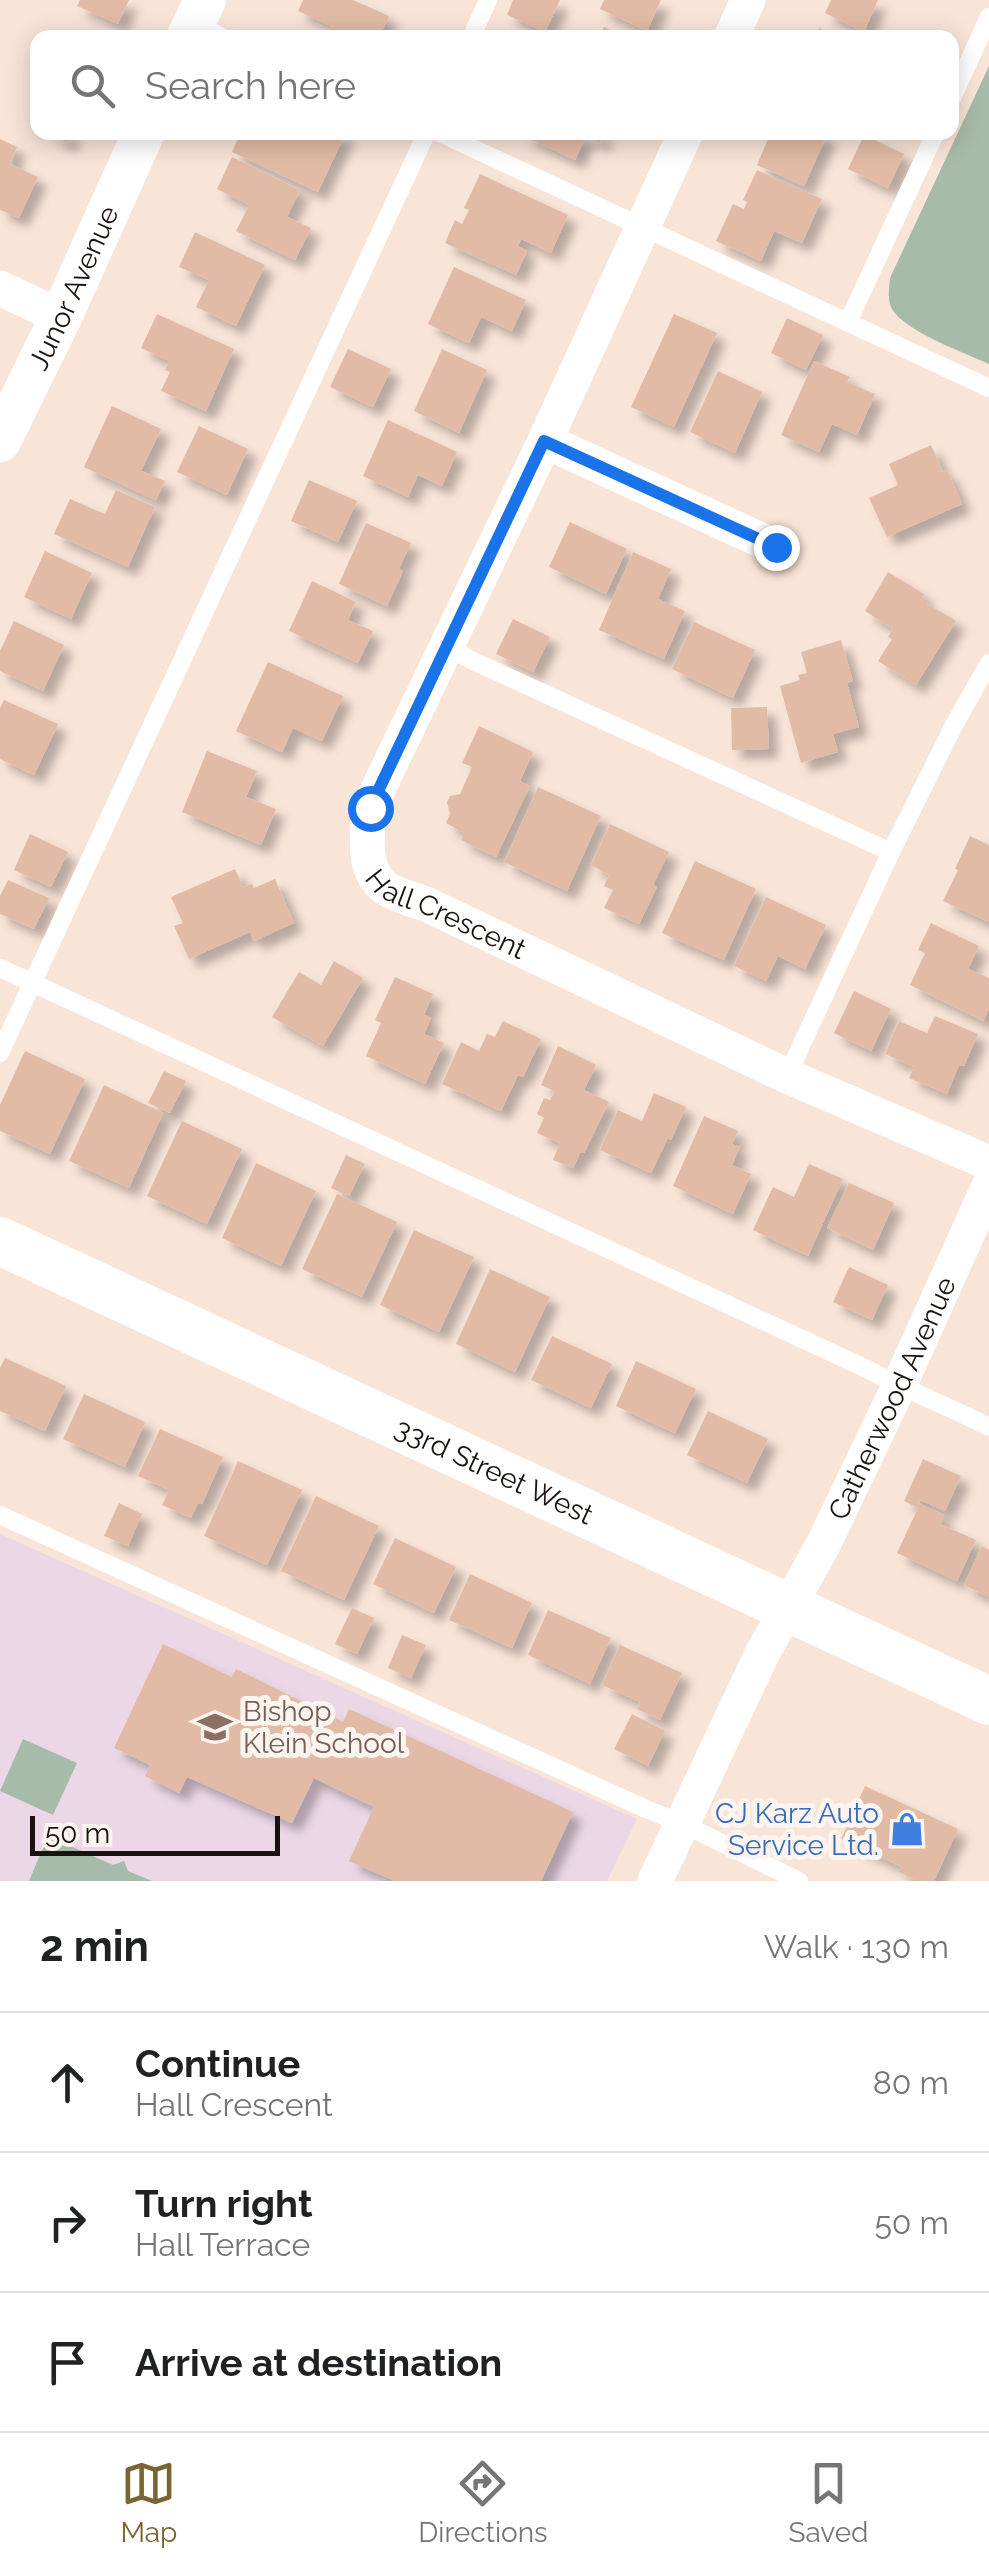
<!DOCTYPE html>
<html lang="en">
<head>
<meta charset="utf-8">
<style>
  body { margin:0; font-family:Raleway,sans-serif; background:#f2f2f2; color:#202124 }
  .scale { position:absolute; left:30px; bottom:25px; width:250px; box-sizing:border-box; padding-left:10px; border:5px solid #19120e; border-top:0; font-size:28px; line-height:35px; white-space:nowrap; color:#19120e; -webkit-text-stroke:8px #fcf4ef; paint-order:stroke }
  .stop { position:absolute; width:30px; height:30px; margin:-22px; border:8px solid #1a73e8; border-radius:50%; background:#fff }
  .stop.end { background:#1a73e8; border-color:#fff; box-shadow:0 2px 10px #0008 }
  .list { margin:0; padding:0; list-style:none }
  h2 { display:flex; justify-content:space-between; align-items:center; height:130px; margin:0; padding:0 40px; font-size:42px }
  h2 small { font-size:32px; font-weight:400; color:#757577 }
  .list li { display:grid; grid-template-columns:65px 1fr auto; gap:30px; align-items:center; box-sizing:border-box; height:140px; padding:0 40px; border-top:2px solid #e0e0e0 }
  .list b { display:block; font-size:38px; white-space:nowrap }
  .list p { margin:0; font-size:32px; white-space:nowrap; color:#757577 }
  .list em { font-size:32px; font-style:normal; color:#757577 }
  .icon { flex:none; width:55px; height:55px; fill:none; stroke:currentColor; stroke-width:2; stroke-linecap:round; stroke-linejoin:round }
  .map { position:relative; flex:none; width:989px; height:1881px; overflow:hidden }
  .search { position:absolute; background:#fff; box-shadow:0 5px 25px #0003; left:30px; right:30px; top:30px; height:110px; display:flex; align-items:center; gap:25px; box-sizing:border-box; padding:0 35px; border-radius:20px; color:#757577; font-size:38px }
  .sheet { height:550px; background:#fff }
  nav { display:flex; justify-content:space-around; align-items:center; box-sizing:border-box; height:140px; border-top:2px solid #e0e0e0; background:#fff; font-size:28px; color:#757577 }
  nav a { display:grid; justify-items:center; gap:5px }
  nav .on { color:#796534 }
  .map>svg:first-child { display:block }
</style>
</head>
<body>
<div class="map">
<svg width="989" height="1881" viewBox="0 0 989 1881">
  <defs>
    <filter id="shadow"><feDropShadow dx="9" dy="9" stdDeviation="5" flood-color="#0004"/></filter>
  </defs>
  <rect width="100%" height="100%" fill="#f9e4d8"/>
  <!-- education -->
  <polygon fill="#ecd7e6" points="0,1534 637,1819 607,1881 0,1881"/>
  <!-- green -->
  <g fill="#a7bbaa">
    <path d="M989 66V364C965 353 904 331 892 309 887 300 889 289 890 278Z"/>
    <polygon points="23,1739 77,1763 53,1815 0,1791"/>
    <polygon points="48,1836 113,1865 124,1861 128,1871 152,1881 29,1881"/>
  </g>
  <!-- building -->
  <g fill="#e1bba6" filter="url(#shadow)">
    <polygon points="80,0 129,0 118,24 77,6"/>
    <polygon points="303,0 353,0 389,16 379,38 326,38 331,26 298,11"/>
    <polygon points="513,0 560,0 545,32 507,15"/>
    <polygon points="604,0 661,0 647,31 600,9"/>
    <polygon points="831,0 878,0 864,32 825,13"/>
    <polygon points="604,27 626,38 599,38"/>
    <polygon points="819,28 838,38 815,38"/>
    <polygon points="44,132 72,132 68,143"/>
    <polygon points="241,132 346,132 318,192 232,152"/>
    <polygon points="523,132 605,132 600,143 586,136 575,160 522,135"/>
    <polygon points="777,132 821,132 827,135 804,186 757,165 770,134 775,136"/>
    <polygon points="864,135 904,154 888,188 848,169"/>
    <polygon points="0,139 17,147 10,164 38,177 19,218 0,210"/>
    <polygon points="232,157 300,190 287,217 311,228 295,260 236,231 249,205 217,189"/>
    <polygon points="757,170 822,199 802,243 774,231 761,261 716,241 733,204 744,209 747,202 743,200"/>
    <polygon points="480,174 568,215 551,253 521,239 518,246 527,251 516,275 445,243 455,220 462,224 469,210 464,208"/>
    <polygon points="195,232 265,265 236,326 196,307 209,280 179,267"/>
    <polygon points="454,267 526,300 512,331 481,317 469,343 428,324"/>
    <polygon points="157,314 234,349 206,411 161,391 170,372 165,370 169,361 141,348"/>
    <polygon points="674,314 717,333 674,427 631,407"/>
    <polygon points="787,318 823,335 806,370 771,353"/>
    <polygon points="348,349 391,369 373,407 330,387"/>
    <polygon points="442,349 487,370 459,433 414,411"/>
    <polygon points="814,361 850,377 847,382 875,394 857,435 832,424 819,452 781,435"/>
    <polygon points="718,371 762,392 735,453 690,432"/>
    <polygon points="112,406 161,429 141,471 165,481 156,500 84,467"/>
    <polygon points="388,420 457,452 442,486 418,475 408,497 363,476"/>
    <polygon points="199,426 248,449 227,495 177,472"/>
    <polygon points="931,445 943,472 947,470 962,504 887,537 869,498 898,485 889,464"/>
    <polygon points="309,480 357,501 338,542 291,521"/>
    <polygon points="116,490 155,507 128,567 54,534 70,499 105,514"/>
    <polygon points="570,522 627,549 606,594 549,567"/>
    <polygon points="366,523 411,543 399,569 403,571 387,606 339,584"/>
    <polygon points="45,551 92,573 71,619 24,597"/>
    <polygon points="633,552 671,569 658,599 685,611 664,659 599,630"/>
    <polygon points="888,572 924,594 921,600 956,621 916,685 878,661 892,639 888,637 893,629 865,611"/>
    <polygon points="312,581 356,602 348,620 373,631 358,663 289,631"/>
    <polygon points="513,619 550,637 533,672 496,654"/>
    <polygon points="14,621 64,645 43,691 0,671 0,651"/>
    <polygon points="694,622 755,650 733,698 672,669"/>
    <polygon points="841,640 853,681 847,683 859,727 833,734 838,752 801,763 780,686 800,680 798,675 807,673 801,652"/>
    <polygon points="268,662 343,696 322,741 293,728 282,752 236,731"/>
    <polygon points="4,700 58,724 34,775 0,759 0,708"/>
    <polygon points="767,707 769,749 732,750 731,708"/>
    <polygon points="479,726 533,752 520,781 530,786 496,857 461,840 464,833 446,823 450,814 447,802 450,796 460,794 472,767 462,763"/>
    <polygon points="207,751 257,771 246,797 276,809 261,845 182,812"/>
    <polygon points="538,787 601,816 567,891 504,862"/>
    <polygon points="610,824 669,852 653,885 657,887 639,924 604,908 613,890 604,886 609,875 591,865"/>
    <polygon points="30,834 68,852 51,887 14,870"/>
    <polygon points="970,836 989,845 989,922 943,901 958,870 955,869"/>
    <polygon points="695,861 756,889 724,960 662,933"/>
    <polygon points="235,869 243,887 252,884 254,888 275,879 294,923 254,941 250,932 189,959 174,926 183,923 171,897"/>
    <polygon points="8,880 49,898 34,929 0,914 0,896"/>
    <polygon points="766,897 826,925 805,969 778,956 766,981 734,966"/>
    <polygon points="931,923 979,946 968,969 989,978 989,1009 983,1021 910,985 925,953 918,950"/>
    <polygon points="334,961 363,978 323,1046 272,1017 299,972 321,985"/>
    <polygon points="395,977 433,994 424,1015 431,1018 424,1034 444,1043 425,1084 366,1056 381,1023 375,1020"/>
    <polygon points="854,991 891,1009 871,1051 834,1033"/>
    <polygon points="935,1016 978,1034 964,1066 959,1065 947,1094 909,1078 914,1067 885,1054 899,1021 927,1033"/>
    <polygon points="503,1021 541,1039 523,1077 518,1075 501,1111 442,1084 461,1042 479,1051 487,1034 495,1037"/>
    <polygon points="558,1046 596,1065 584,1090 609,1102 584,1153 580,1153 573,1168 553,1160 560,1143 537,1133 544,1118 537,1114 544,1098 550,1100 555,1091 541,1085"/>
    <polygon points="25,1051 85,1079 50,1154 0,1131 0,1105"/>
    <polygon points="164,1071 186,1081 170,1113 148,1103"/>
    <polygon points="104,1085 163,1113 129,1188 69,1161"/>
    <polygon points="654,1093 686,1107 671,1140 668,1138 651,1173 600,1150 618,1110 642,1121"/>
    <polygon points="704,1116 738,1131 732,1144 740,1147 732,1165 751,1174 733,1214 673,1186"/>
    <polygon points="182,1121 242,1149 207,1224 147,1196"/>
    <polygon points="346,1155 365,1164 349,1196 331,1188"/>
    <polygon points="256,1163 316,1191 281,1266 222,1238"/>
    <polygon points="809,1164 843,1179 808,1256 753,1230 773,1187 794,1197"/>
    <polygon points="849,1183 894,1203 873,1250 827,1228"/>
    <polygon points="337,1194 397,1222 362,1297 302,1269"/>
    <polygon points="414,1230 474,1257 439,1332 380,1305"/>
    <polygon points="849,1267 888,1285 872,1320 833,1302"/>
    <polygon points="490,1269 550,1297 515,1372 456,1344"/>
    <polygon points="552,1336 612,1364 591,1408 531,1380"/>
    <polygon points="5,1358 66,1386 45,1431 0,1411 0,1368"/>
    <polygon points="636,1361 696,1389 675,1433 616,1406"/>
    <polygon points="84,1394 145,1422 125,1467 63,1439"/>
    <polygon points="708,1411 768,1439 747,1483 687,1455"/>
    <polygon points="160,1429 223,1457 202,1504 198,1503 191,1518 162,1505 169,1490 138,1476"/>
    <polygon points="923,1459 961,1476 945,1511 920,1500 918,1503 944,1515 940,1524 976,1540 957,1581 897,1553 918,1508 904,1501"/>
    <polygon points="238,1461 302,1490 267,1565 204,1536"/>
    <polygon points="316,1496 379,1526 344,1600 281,1571"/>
    <polygon points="119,1503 142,1514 128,1546 104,1536"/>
    <polygon points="395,1538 456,1567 434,1613 373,1584"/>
    <polygon points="982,1546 989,1550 989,1597 964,1585"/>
    <polygon points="470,1574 532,1603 512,1648 449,1620"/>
    <polygon points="352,1608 374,1618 357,1654 335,1644"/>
    <polygon points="548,1610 611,1638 590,1684 528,1655"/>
    <polygon points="402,1635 426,1645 411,1678 388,1668"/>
    <polygon points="163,1644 232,1677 236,1669 343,1722 349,1709 573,1812 541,1881 395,1881 349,1861 374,1807 314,1778 292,1823 187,1777 179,1793 145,1776 150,1765 114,1748"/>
    <polygon points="620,1645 682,1673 660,1720 637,1709 640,1702 602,1685"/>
    <polygon points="632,1714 665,1731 648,1766 614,1749"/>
    <polygon points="865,1786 958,1829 934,1881 918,1881 899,1872 902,1867 841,1839"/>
  </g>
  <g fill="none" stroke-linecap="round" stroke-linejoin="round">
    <!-- service -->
    <g stroke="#fff" stroke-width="18">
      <polyline points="194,23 224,38"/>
      <polyline points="471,38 488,0"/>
      <polyline points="952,98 989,17"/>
      <polyline points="438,132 989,388"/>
      <polyline points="848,322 936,132"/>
      <polyline points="447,646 471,660 891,852"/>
      <path d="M0 968 867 1369C907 1390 949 1407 989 1427"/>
      <polyline points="0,1053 427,132"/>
      <polyline points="787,1076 891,852 953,727 989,663"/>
      <polyline points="0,1515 646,1809 681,1823 799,1881"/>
    </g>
    <!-- minor -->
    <g stroke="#fff" stroke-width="35">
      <polyline points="731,38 748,0"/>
      <path id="s1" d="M686 132 545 441 369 808C368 834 361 866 383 886 394 895 415 900 428 905L787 1076 989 1163"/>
      <polyline points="0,288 61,317"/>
      <polyline points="545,441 776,547"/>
      <path id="s2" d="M655 1881 762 1654 823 1545 899 1386 989 1186"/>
    </g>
    <!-- tertiary -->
    <g stroke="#fff" stroke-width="42">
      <polyline points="187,38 205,0"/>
      <path id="s3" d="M0 441 61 317 144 132"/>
    </g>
    <!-- secondary -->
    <path stroke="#fff" stroke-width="48" id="s4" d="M0 1241 989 1701"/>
  </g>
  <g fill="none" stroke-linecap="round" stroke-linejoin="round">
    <!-- route -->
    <polyline stroke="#1a73e8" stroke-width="12" points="370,808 544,441 776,547"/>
  </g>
  <!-- icons -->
  <defs>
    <g id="school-bare" transform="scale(2.7)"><path d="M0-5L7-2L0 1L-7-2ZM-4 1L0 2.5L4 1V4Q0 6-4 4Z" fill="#8d6e63" stroke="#fcf4ef" stroke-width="2.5" paint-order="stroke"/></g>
    <g id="shop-bare" transform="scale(2.7)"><path d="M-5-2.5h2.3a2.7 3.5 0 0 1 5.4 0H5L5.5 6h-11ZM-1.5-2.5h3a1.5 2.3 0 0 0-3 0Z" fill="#3f7fe0" stroke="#fcf4ef" stroke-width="2.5" paint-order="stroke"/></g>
  </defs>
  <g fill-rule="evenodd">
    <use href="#school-bare" x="215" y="1727"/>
    <use href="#shop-bare" x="907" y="1829"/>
  </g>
  <g text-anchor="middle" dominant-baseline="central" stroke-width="10" stroke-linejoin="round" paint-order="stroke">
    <!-- street labels -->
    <g font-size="28" fill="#19120e" stroke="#fcf4ef">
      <text stroke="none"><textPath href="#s3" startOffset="170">Junor Avenue</textPath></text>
      <text stroke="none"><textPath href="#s1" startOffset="898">Hall Crescent</textPath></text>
      <text stroke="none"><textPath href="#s2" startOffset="538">Catherwood Avenue</textPath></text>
      <text stroke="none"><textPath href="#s4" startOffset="545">33rd Street West</textPath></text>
    </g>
    <!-- education labels -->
    <g font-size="28" fill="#785e54" stroke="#fcf4ef" text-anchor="start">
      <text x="243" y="1711">Bishop<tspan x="243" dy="32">Klein School</tspan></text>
    </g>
    <!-- shop labels -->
    <g font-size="28" fill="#366cbe" stroke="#fcf4ef" text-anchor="end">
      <text x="879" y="1813">CJ Karz Auto<tspan x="879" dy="32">Service Ltd.</tspan></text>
    </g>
  </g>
</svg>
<div class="scale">50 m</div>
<div class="stop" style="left:370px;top:808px"></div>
<div class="stop end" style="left:776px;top:547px"></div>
<div class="search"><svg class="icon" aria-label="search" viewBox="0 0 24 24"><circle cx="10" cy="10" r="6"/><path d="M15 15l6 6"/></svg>Search here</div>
</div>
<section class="sheet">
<h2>2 min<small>Walk · 130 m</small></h2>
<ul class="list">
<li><svg class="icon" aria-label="ahead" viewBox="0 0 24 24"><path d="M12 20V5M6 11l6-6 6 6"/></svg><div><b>Continue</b><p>Hall Crescent</p></div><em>80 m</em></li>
<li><svg class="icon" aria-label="right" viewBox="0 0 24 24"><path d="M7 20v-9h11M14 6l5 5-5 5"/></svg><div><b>Turn right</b><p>Hall Terrace</p></div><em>50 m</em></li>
<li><svg class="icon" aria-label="arrive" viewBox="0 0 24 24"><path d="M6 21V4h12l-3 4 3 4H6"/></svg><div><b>Arrive at destination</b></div></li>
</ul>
</section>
<nav>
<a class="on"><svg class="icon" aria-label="map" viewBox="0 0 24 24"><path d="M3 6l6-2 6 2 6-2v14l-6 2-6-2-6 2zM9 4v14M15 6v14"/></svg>Map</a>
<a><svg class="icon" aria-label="directions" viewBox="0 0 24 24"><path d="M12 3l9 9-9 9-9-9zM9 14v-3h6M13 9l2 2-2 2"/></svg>Directions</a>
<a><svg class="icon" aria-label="saved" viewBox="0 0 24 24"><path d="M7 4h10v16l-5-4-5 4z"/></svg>Saved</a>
</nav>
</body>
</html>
